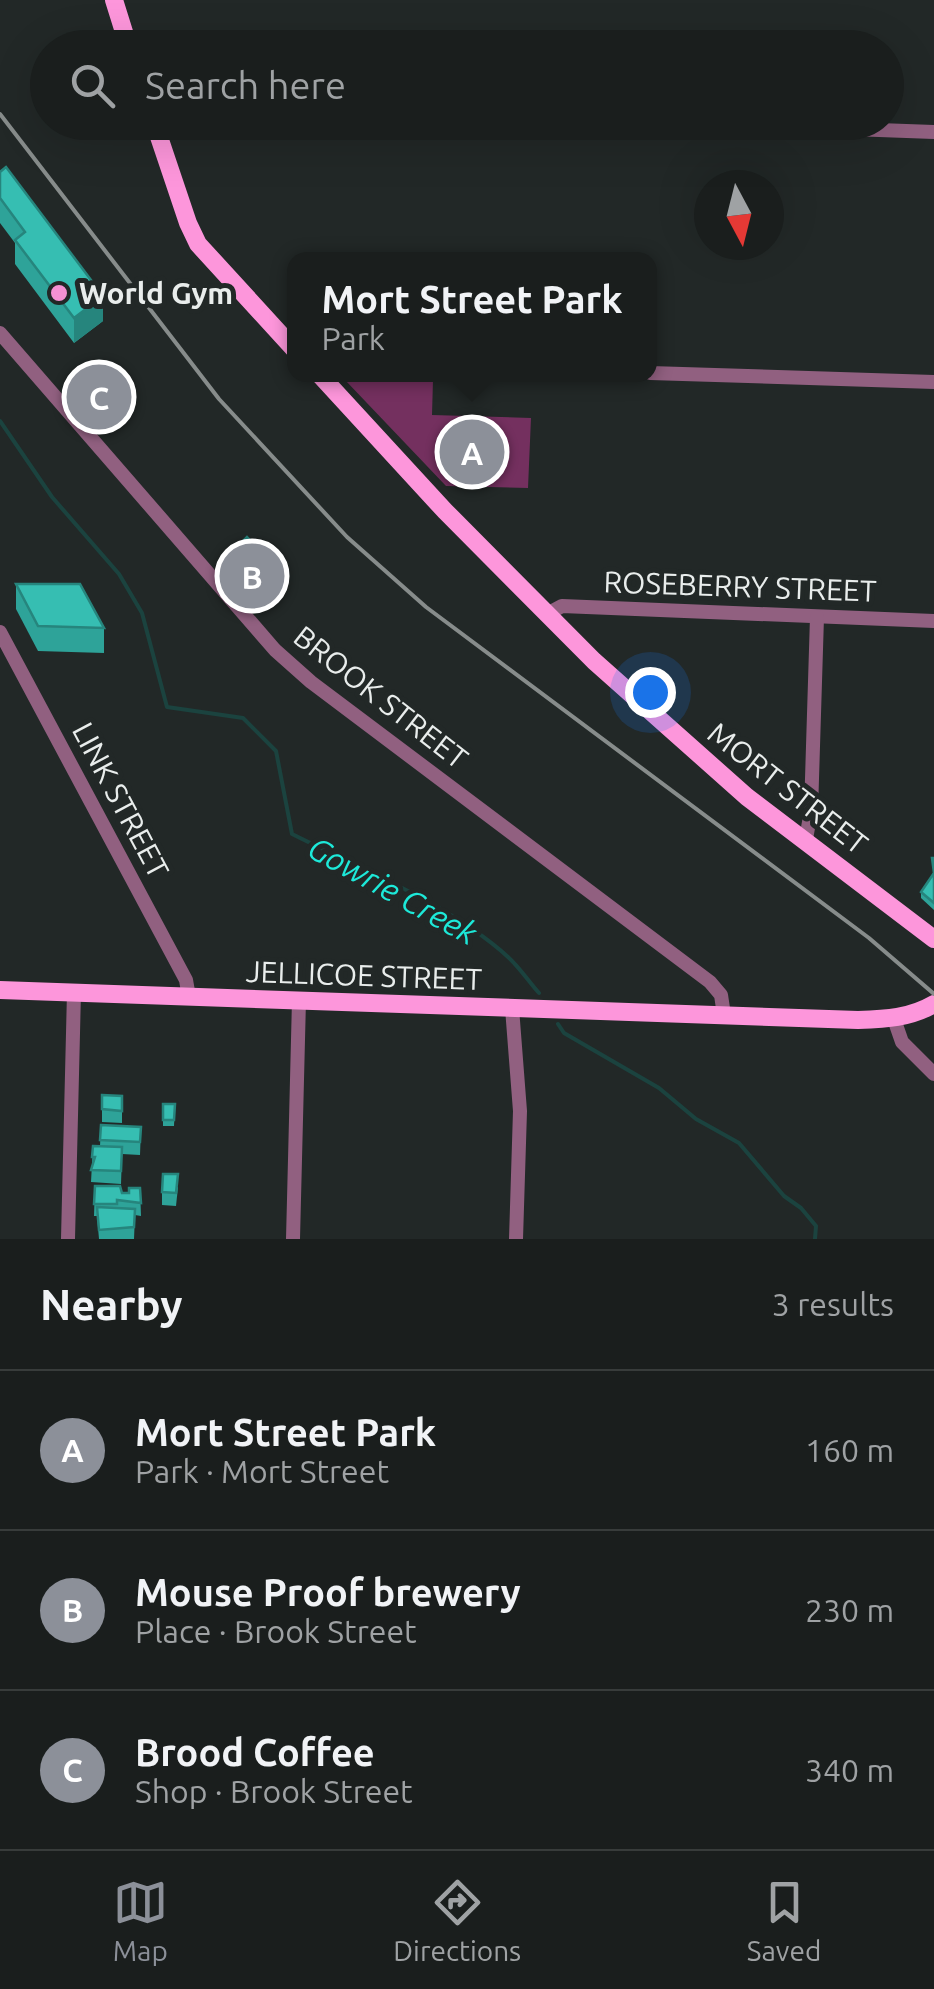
<!DOCTYPE html>
<html lang="en">
<head>
<meta charset="utf-8">
<style>
  body { margin:0; font-family:Ubuntu,sans-serif; background:#232726; color:#f1f3f6 }
  .compass { position:absolute; left:694px; top:170px; width:90px; height:90px; border-radius:50%; background:#1a1e1d; box-shadow:0 10px 40px #0002; rotate:173deg }
  .you { position:absolute; left:650px; top:692px; width:35px; height:35px; margin:-25px; border:8px solid #fff; border-radius:50%; background:#1a73e8; box-shadow:0 0 0 15px #1a73e833 }
  .badge { display:grid; place-items:center; width:65px; height:65px; border-radius:50%; background:#8c9099; color:#fff; font-size:32px; font-weight:700 }
  .pin { position:absolute; translate:-50% -50%; border:5px solid #fff; box-shadow:0 2px 10px #0006 }
  .popup { position:absolute; left:287px; top:252px; width:370px; height:130px; box-sizing:border-box; display:grid; place-content:center; border-radius:20px; background:#1a1e1d; filter:drop-shadow(0 2px 8px #0005); font-size:32px; white-space:nowrap; color:#9fa2a4 }
  .popup b { font-size:38px; color:#f1f3f6 }
  .popup::after { content:''; position:absolute; left:50%; top:100%; margin-left:-20px; border:20px solid transparent; border-top-color:#1a1e1d }
  .list { margin:0; padding:0; list-style:none }
  h2 { display:flex; justify-content:space-between; align-items:center; height:130px; margin:0; padding:0 40px; font-size:42px }
  h2 small { font-size:32px; font-weight:400; color:#9fa2a4 }
  .list li { display:grid; grid-template-columns:65px 1fr auto; gap:30px; align-items:center; box-sizing:border-box; height:160px; padding:0 40px; border-top:2px solid #383c3b }
  .list b { display:block; font-size:38px; white-space:nowrap }
  .list p { margin:0; font-size:32px; white-space:nowrap; color:#9fa2a4 }
  .list em { font-size:32px; font-style:normal; color:#9fa2a4 }
  .icon { flex:none; width:55px; height:55px; fill:none; stroke:currentColor; stroke-width:2; stroke-linecap:round; stroke-linejoin:round }
  .map { position:relative; flex:none; width:934px; height:1239px; overflow:hidden }
  .search { position:absolute; background:#1a1e1d; box-shadow:0 10px 40px #0002; left:30px; right:30px; top:30px; height:110px; display:flex; align-items:center; gap:25px; box-sizing:border-box; padding:0 35px; border-radius:55px; color:#9fa2a4; font-size:38px }
  .sheet { height:610px; background:#1a1e1d }
  nav { display:flex; justify-content:space-around; align-items:center; box-sizing:border-box; height:140px; border-top:2px solid #383c3b; background:#1a1e1d; font-size:28px; color:#9fa2a4 }
  nav a { display:grid; justify-items:center; gap:5px }
  nav .on { color:#8c9099 }
  .map>svg:first-child { display:block }
</style>
</head>
<body>
<div class="map">
<svg width="934" height="1239" viewBox="0 0 934 1239">
  <rect width="100%" height="100%" fill="#222827"/>
  <!-- park -->
  <polygon fill="#74305f" points="348,376 433,380 432,415 531,418 528,488 446,486 346,381"/>
  <g fill="none" stroke-linecap="round" stroke-linejoin="round">
    <!-- stream -->
    <g stroke="#1b433f" stroke-width="4">
      <path d="M0 421 52 497 119 574 142 613 167 707 243 718 276 751 292 834C360 868 452 906 508 957 520 968 529 982 539 993"/>
      <polyline points="558,1024 564,1033 659,1088 696,1119 739,1143 784,1196 801,1208 816,1226 815,1239"/>
    </g>
    <!-- minor -->
    <g stroke="#916080" stroke-width="14">
      <polyline points="654,122 934,132"/>
      <polyline points="0,333 275,650 311,682 710,982 721,995 724,1015"/>
      <polyline points="650,373 934,382"/>
      <polyline points="547,614 562,606 934,621"/>
      <polyline points="0,632 186,980 189,997"/>
      <polyline points="806,839 811,811 817,617"/>
      <polyline points="512,1008 520,1111 516,1239"/>
      <polyline points="894,1019 902,1042 934,1074"/>
      <polyline points="68,1239 74,992"/>
      <polyline points="293,1239 299,1000"/>
    </g>
    <!-- major -->
    <g stroke="#fd96db" stroke-width="18">
      <polyline points="114,0 129,48"/>
      <polyline points="154,122 188,223 198,244 294,349"/>
      <polyline points="319,374 445,511 594,661 747,797 934,939"/>
      <path d="M0 990 858 1020C886 1019 910 1018 934 1004"/>
    </g>
    <!-- rail -->
    <polyline stroke="#878c8b" stroke-width="4" points="0,114 219,399 347,537 426,607 869,938 934,994"/>
  </g>
  <!-- wall -->
  <g fill="#2ea399">
    <polygon points="0,172 103,321 74,343 15,264 15,243 0,223"/>
    <polygon points="83,384 131,416 112,432 83,396"/>
    <polygon points="232,552 272,582 258,596 232,571"/>
    <polygon points="16,584 104,628 104,653 38,651 16,609"/>
    <polygon points="934,858 934,910 921,898 921,892 933,873"/>
    <polygon points="102,1095 122,1096 122,1123 102,1122"/>
    <polygon points="163,1104 175,1104 174,1126 163,1126"/>
    <polygon points="101,1125 141,1127 140,1155 122,1154 121,1184 91,1182 93,1146 100,1146"/>
    <polygon points="95,1186 122,1193 129,1193 140,1188 141,1216 135,1215 134,1239 99,1239 97,1216 94,1216"/>
    <polygon points="178,1187 176,1206 162,1205 162,1192"/>
  </g>
  <!-- shaded-wall -->
  <g fill="#26857d">
    <polygon points="103,296 103,321 74,343 74,318"/>
    <polygon points="131,404 131,416 112,432 112,419"/>
    <polygon points="272,563 272,582 258,596 258,577"/>
  </g>
  <!-- building -->
  <g fill="#36beb2" stroke="#26857d" stroke-width="2.5">
    <polygon points="6,167 103,296 74,318 15,240 25,232 0,198 0,172"/>
    <polygon points="102,368 131,404 112,419 83,384"/>
    <polygon points="247,537 272,563 258,577 232,552"/>
    <polygon points="16,584 80,584 104,628 38,626"/>
    <polygon points="932,858 934,858 934,903 921,892 934,873"/>
    <polygon points="102,1095 122,1096 122,1111 102,1109"/>
    <polygon points="163,1104 175,1104 174,1120 163,1120"/>
    <polygon points="101,1125 141,1127 140,1142 100,1140"/>
    <polygon points="93,1146 122,1147 121,1171 91,1170 95,1157 92,1157"/>
    <polygon points="163,1174 178,1174 176,1193 162,1192"/>
    <polygon points="95,1186 120,1186 122,1193 129,1193 129,1188 140,1188 141,1203 117,1200 117,1204 94,1204"/>
    <polygon points="97,1207 135,1209 134,1227 99,1230"/>
  </g>
  <!-- markers -->
  <circle fill="#f491d3" stroke="#222827" stroke-width="4" cx="59" cy="293" r="10"/>
  <g text-anchor="middle" dominant-baseline="central" stroke-width="10" stroke-linejoin="round" paint-order="stroke">
    <!-- poi labels -->
    <g font-size="30" font-weight="bold" fill="#e9edec" stroke="#222827" text-anchor="start">
      <text x="79" y="293">World Gym</text>
    </g>
    <!-- street labels -->
    <g font-size="30" fill="#e9edec" stroke="#222827">
      <text transform="translate(740 586) rotate(2)">ROSEBERRY STREET</text>
      <text transform="translate(381 697) rotate(38)">BROOK STREET</text>
      <text transform="translate(788 788) rotate(38)">MORT STREET</text>
      <text transform="translate(121 800) rotate(62)">LINK STREET</text>
      <text transform="translate(364 975) rotate(2)">JELLICOE STREET</text>
    </g>
    <!-- water labels -->
    <g font-size="32" font-style="italic" fill="#1de9d9" stroke="#222827">
      <text transform="translate(393 890) rotate(29)">Gowrie Creek</text>
    </g>
  </g>
</svg>
<svg class="compass" viewBox="-18 -18 36 36"><path d="M0-13l5 13h-10z" fill="#e53935"/><path d="M0 13l5-13h-10z" fill="#9fa2a4"/></svg>
<div class="you"></div>
<div class="pin badge" style="left:472px;top:452px">A</div>
<div class="popup"><b>Mort Street Park</b>Park</div>
<div class="pin badge" style="left:252px;top:576px">B</div>
<div class="pin badge" style="left:99px;top:397px">C</div>
<div class="search"><svg class="icon" aria-label="search" viewBox="0 0 24 24"><circle cx="10" cy="10" r="6"/><path d="M15 15l6 6"/></svg>Search here</div>
</div>
<section class="sheet">
<h2>Nearby<small>3 results</small></h2>
<ul class="list">
<li><span class="badge">A</span><div><b>Mort Street Park</b><p>Park · Mort Street</p></div><em>160 m</em></li>
<li><span class="badge">B</span><div><b>Mouse Proof brewery</b><p>Place · Brook Street</p></div><em>230 m</em></li>
<li><span class="badge">C</span><div><b>Brood Coffee</b><p>Shop · Brook Street</p></div><em>340 m</em></li>
</ul>
</section>
<nav>
<a class="on"><svg class="icon" aria-label="map" viewBox="0 0 24 24"><path d="M3 6l6-2 6 2 6-2v14l-6 2-6-2-6 2zM9 4v14M15 6v14"/></svg>Map</a>
<a><svg class="icon" aria-label="directions" viewBox="0 0 24 24"><path d="M12 3l9 9-9 9-9-9zM9 14v-3h6M13 9l2 2-2 2"/></svg>Directions</a>
<a><svg class="icon" aria-label="saved" viewBox="0 0 24 24"><path d="M7 4h10v16l-5-4-5 4z"/></svg>Saved</a>
</nav>
</body>
</html>
